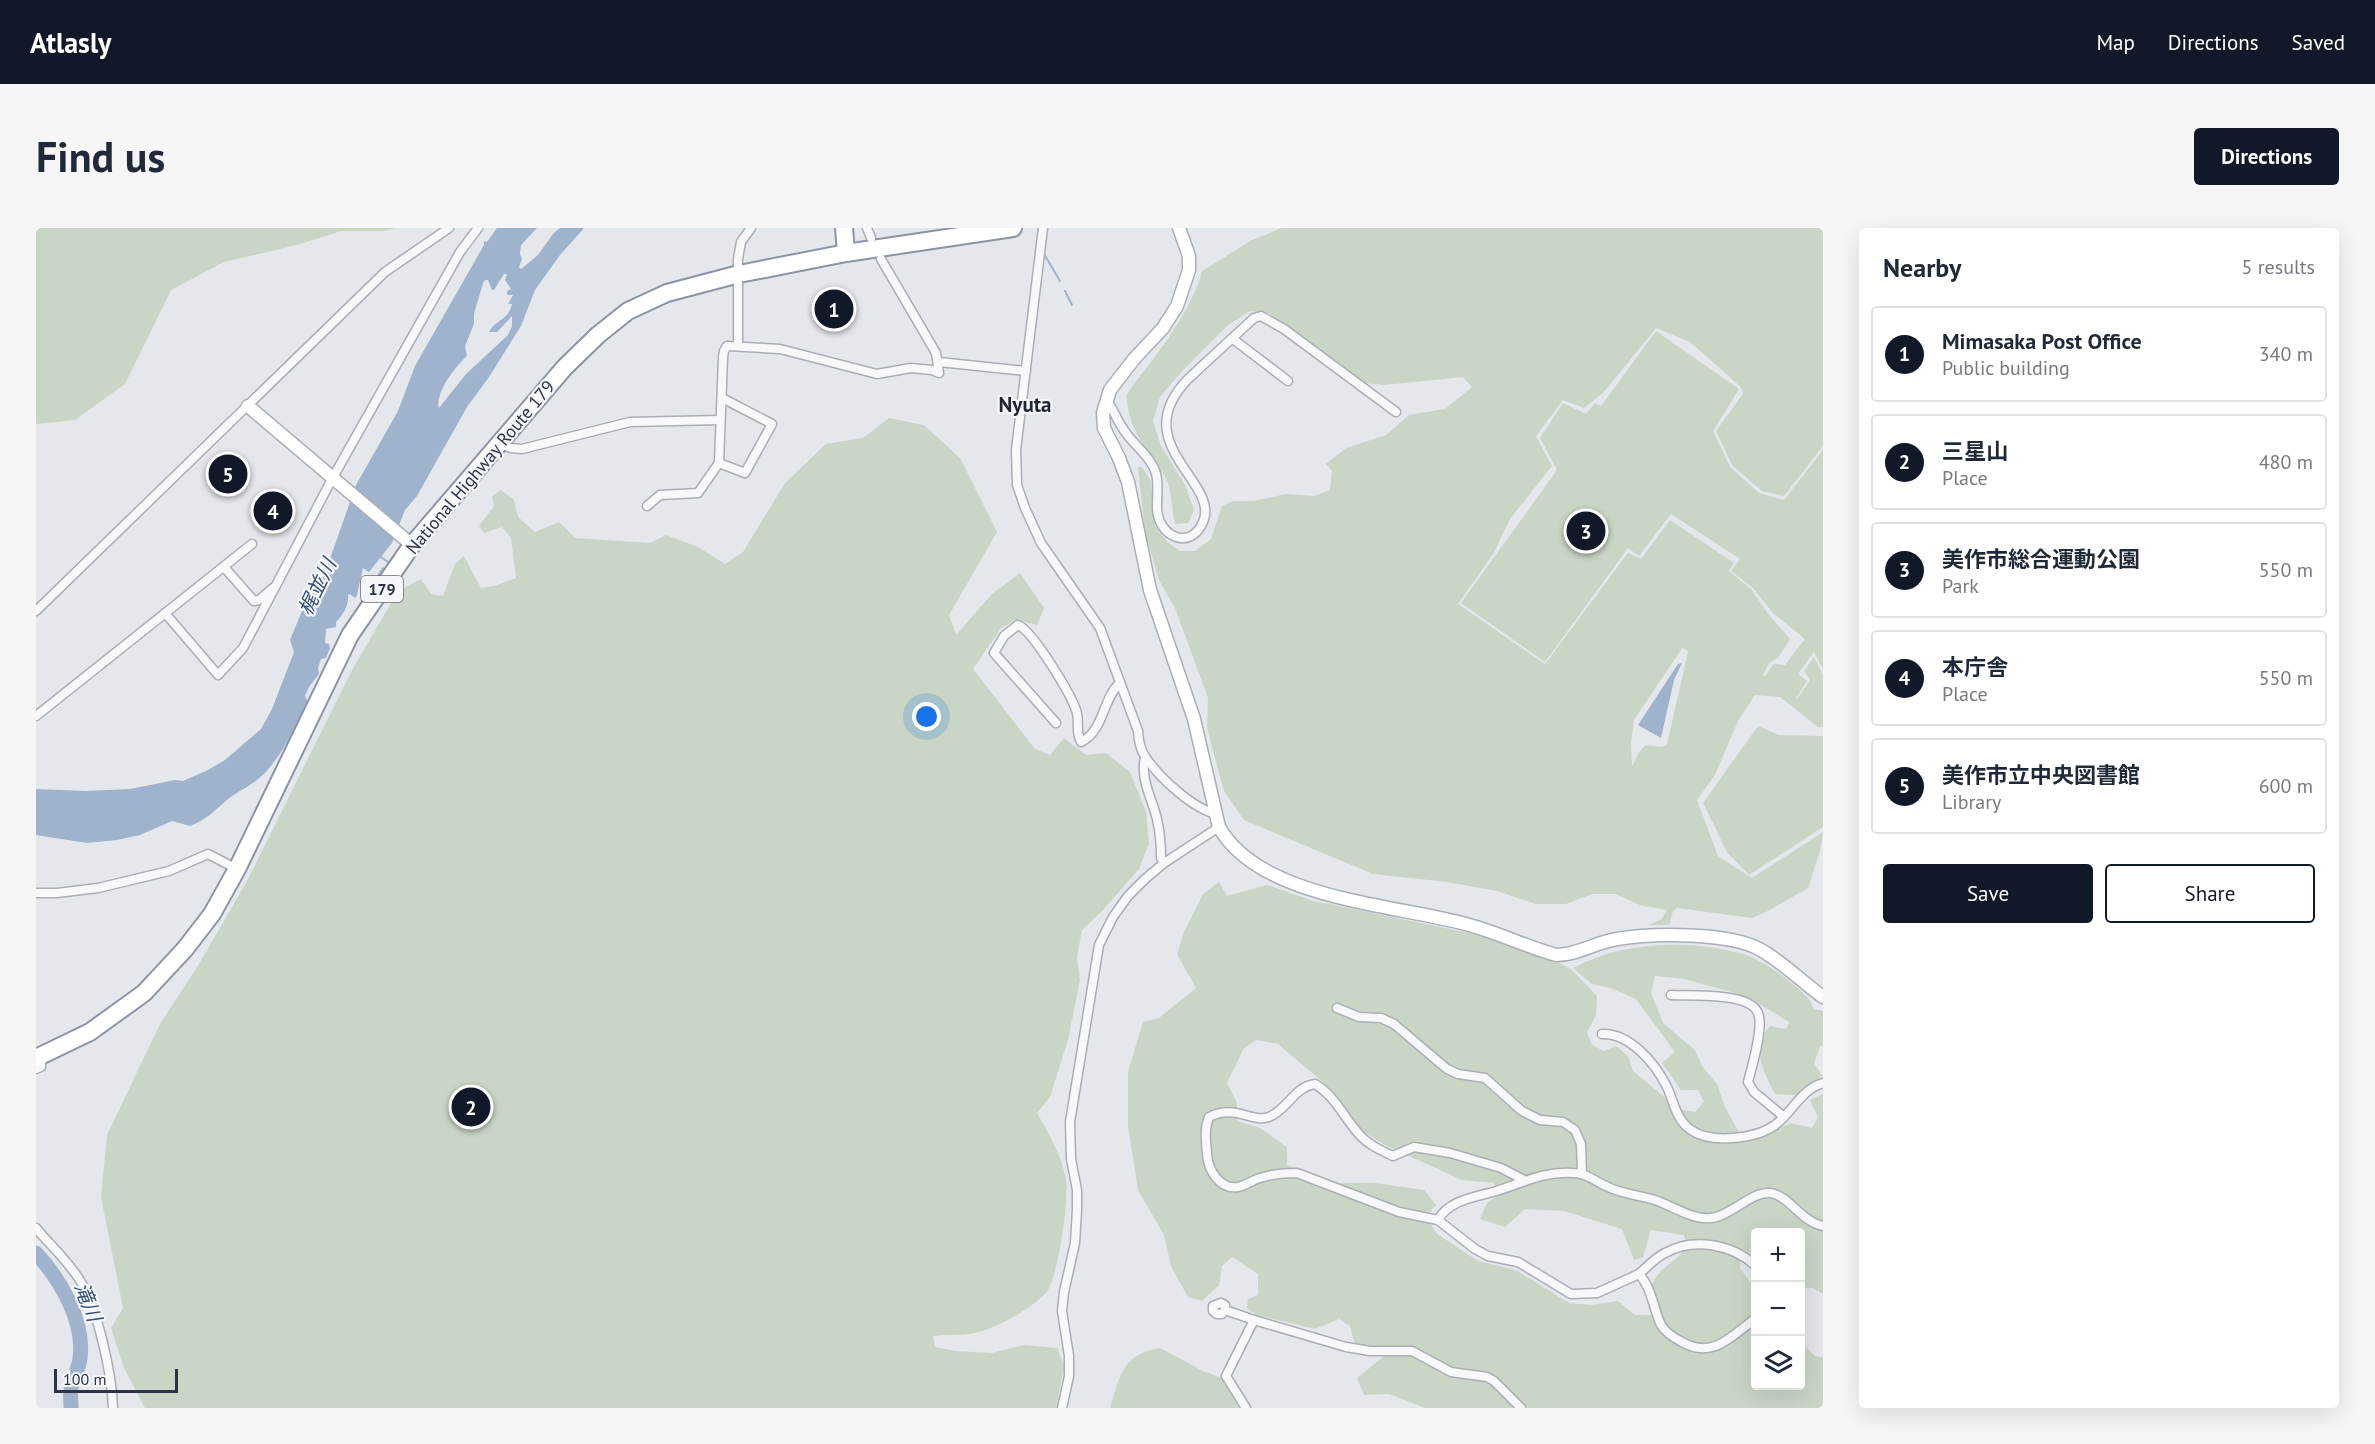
<!DOCTYPE html>
<html lang="en">
<head>
<meta charset="utf-8">
<style>
  body { margin:0; font-family:"PT Sans","Noto Sans JP",sans-serif; background:#f6f6f7; color:#1f2937 }
  .controls { position:absolute; right:18px; bottom:18px; display:grid; overflow:hidden; border-radius:6px; box-shadow:0 6px 24px #0002 }
  .controls button { width:54px; height:54px; display:grid; place-items:center; padding:0; border:0; border-bottom:2px solid #e0e1e3; background:#fff; color:#1f2937; font:30px sans-serif }
  .scale { position:absolute; left:18px; bottom:15px; width:124px; box-sizing:border-box; padding-left:6px; border:3px solid #2b3445; border-top:0; font-size:16px; line-height:21px; white-space:nowrap; color:#2b3445; -webkit-text-stroke:4px #f4f6f9; paint-order:stroke }
  .you { position:absolute; left:891px; top:489px; width:21px; height:21px; margin:-15px; border:4px solid #fff; border-radius:50%; background:#1a73e8; box-shadow:0 0 0 9px #1a73e833 }
  .badge { display:grid; place-items:center; width:39px; height:39px; border-radius:50%; background:#111827; color:#fff; font-size:20px; font-weight:700 }
  .pin { position:absolute; translate:-50% -50%; border:3px solid #fff; box-shadow:0 2px 6px #0006 }
  .list { margin:0; padding:0; list-style:none }
  h2 { display:flex; justify-content:space-between; align-items:center; height:78px; margin:0; padding:0 24px; font-size:26px }
  h2 small { font-size:20px; font-weight:400; color:#747a83 }
  .list li { display:grid; grid-template-columns:39px 1fr auto; gap:18px; align-items:center; box-sizing:border-box; height:96px; margin:0 12px 12px; padding:0 12px; border:2px solid #e0e1e3; border-radius:6px }
  .list b { display:block; font-size:22px; white-space:nowrap }
  .list p { margin:0; font-size:20px; white-space:nowrap; color:#747a83 }
  .list em { font-size:20px; font-style:normal; color:#747a83 }
  .actions { display:flex; gap:12px; padding:18px 24px }
  .actions a { flex:1; padding:14px 0; border:2px solid #111827; border-radius:6px; text-align:center; font-size:21px; color:#111827 }
  .actions .main { background:#111827; color:#fff }
  .icon { flex:none; width:33px; height:33px; fill:none; stroke:currentColor; stroke-width:2; stroke-linecap:round; stroke-linejoin:round }
  .map { position:relative; flex:none; width:1787px; height:1180px; overflow:hidden; border-radius:6px }
  header { display:flex; align-items:center; gap:36px; box-sizing:border-box; height:84px; padding:0 30px; background:#111827; color:#fff }
  header strong { font-size:28px }
  nav { display:flex; gap:33px; margin-inline-start:auto; font-size:21px }
  .intro { display:flex; align-items:center; justify-content:space-between; box-sizing:border-box; height:144px; padding:0 36px }
  h1 { margin:0; font-size:42px }
  .button { padding:15px 27px; border-radius:6px; background:#111827; color:#fff; font-size:21px; font-weight:700 }
  main { display:flex; gap:36px; padding:0 36px }
  aside { flex:1; background:#fff; border-radius:6px; box-shadow:0 6px 24px #0002 }
  .map>svg:first-child { display:block }
</style>
</head>
<body>
<header>
<strong>Atlasly</strong>
<nav><a>Map</a><a>Directions</a><a>Saved</a></nav>
</header>
<div class="intro"><h1>Find us</h1><a class="button">Directions</a></div>
<main>
<div class="map">
<svg width="1787" height="1180" viewBox="0 0 1787 1180">
  <rect width="100%" height="100%" fill="#e4e7ec"/>
  <!-- green -->
  <g fill="#c9d6c5" fill-rule="evenodd">
    <polygon points="0,0 360,0 348,3 305,3 261,17 188,34 135,62 89,156 39,192 0,196"/>
    <path d="M1246 0H1787V218L1748 268 1726 263 1696 237 1680 203 1707 166 1705 159 1654 114 1620 100 1568 164 1548 180 1527 172 1500 208 1516 238 1474 291 1457 326 1422 376 1509 436 1592 325 1605 331 1634 292 1698 335 1693 343 1715 361 1733 387 1754 411 1742 430 1733 435 1727 447 1729 448 1738 436 1749 437 1769 411 1737 385 1717 360 1695 343 1704 331 1635 286 1603 328 1592 320 1509 434 1425 375 1521 242 1504 210 1527 175 1550 186 1559 175 1565 178 1620 103 1703 161 1677 203 1694 239 1723 265 1748 272 1787 222V441L1778 424 1762 446 1771 453 1760 470 1752 465 1761 471 1774 452 1768 443 1778 429 1787 447V499H1782L1744 469 1719 467 1702 493 1679 547 1661 572 1682 628 1716 650 1787 604 1784 623 1772 660 1732 683 1716 690 1641 680 1637 683 1633 697H1612L1625 692 1631 682 1604 677 1579 666H1556L1530 676H1500L1461 663 1411 654 1337 646 1208 592 1188 563 1171 500 1172 470 1139 380 1123 352 1109 305 1102 239H1106L1115 253 1119 297 1131 314 1144 323H1159L1175 311 1186 278 1197 273H1218L1250 266 1278 268 1294 262 1296 243 1290 236 1310 220 1350 207 1373 187 1409 181 1436 159 1427 149 1348 157 1328 155 1233 85 1214 83 1192 97 1146 143 1124 169 1117 193 1125 218 1149 257 1158 282 1152 295 1139 296C1135 280 1137 262 1128 247 1121 233 1109 222 1102 208 1095 196 1092 182 1090 168 1099 153 1110 141 1121 126 1138 103 1159 71 1166 43L1216 12ZM1647 419 1652 424 1631 516 1626 519 1610 517 1604 523 1596 538 1595 515 1598 492Z"/>
    <path d="M853 190 888 197 924 230 961 304 913 387 920 407 956 366 984 345 1008 380 1001 397 980 392 965 400 937 441 999 521 1014 527 1028 510 1050 527 1070 525 1094 544 1110 584 1113 615 1103 641 1067 682 1046 702 1041 729 1044 752 1032 812 1014 869 1001 885C1013 906 1026 928 1030 952 1033 972 1022 1051 1010 1065 995 1081 959 1101 938 1105 925 1108 910 1106 897 1108L899 1119 920 1123 956 1125 987 1117 1021 1120 1028 1138 1020 1180H109L88 1140 75 1100 87 1080 65 969 71 907 124 796 163 736 211 653 316 442 362 363 385 351 395 366 407 368 419 336 428 328 445 360 458 358 480 350 475 310 466 299 448 305 443 298 458 278 456 268 465 262 478 272 482 289 499 304 523 294 539 310 614 315 630 307 662 319 689 336 707 324 749 255 790 216 827 210Z"/>
    <polygon points="1722,498 1743,507 1787,508 1787,599 1713,647 1691,624 1667,575"/>
    <path d="M1183 654 1191 668 1231 657 1278 673 1438 706 1526 736 1536 742 1561 768 1560 787 1551 804 1556 817 1568 823 1580 818 1592 828 1597 843 1643 881 1659 884 1668 874 1662 862H1645L1626 835 1639 824 1600 771 1574 760 1556 756 1537 740C1586 713 1654 711 1707 726 1724 731 1740 743 1754 754 1764 762 1773 768 1778 781L1787 783V818H1784L1778 835 1786 848 1760 867 1739 866C1727 842 1714 820 1734 798L1750 801 1753 794 1715 771 1699 765 1649 751 1619 748 1615 765 1627 795 1659 822 1666 838 1681 856 1689 879 1705 908C1722 911 1739 904 1754 895L1776 900 1782 889 1774 872 1787 866V1066L1777 1060H1765L1764 1004H1720L1719 1029 1713 1024 1703 1021 1704 1040 1719 1061 1720 1158H1764L1765 1114 1779 1128 1787 1129V1180H1389L1353 1166 1328 1167 1321 1150 1357 1121 1319 1117 1314 1098 1303 1091 1279 1101 1221 1087 1211 1080 1212 1071 1222 1067V1046L1196 1029 1186 1038 1183 1057 1166 1073 1152 1069 1135 1038 1128 1007 1102 962 1092 898V844L1107 794 1123 790 1160 760 1141 726 1148 704 1167 666ZM1220 812 1242 816 1296 862 1325 902 1347 916 1426 952 1458 955 1460 969 1451 975 1444 991 1469 999 1489 981 1528 983 1586 1001 1598 1032 1607 1029 1615 1002 1648 1007 1651 1016C1642 1036 1625 1035 1616 1057L1623 1078 1616 1087H1599L1582 1073 1555 1077 1533 1075 1480 1042 1442 1033 1400 1005 1390 988 1400 977 1388 962 1339 955H1297L1251 937V919L1224 900 1201 893V875L1191 855 1208 820Z"/>
    <path d="M1124 1120 1167 1143 1186 1150 1203 1180H1074C1084 1148 1086 1126 1124 1120Z"/>
  </g>
  <!-- water -->
  <g fill="#9fb4cc" fill-rule="evenodd">
    <path d="M461 0H501L485 17 484 26 486 31 483 39 485 41 502 27 517 6 524 0H548L524 27 499 62 485 98 453 149 431 179 381 268 369 282 356 315 333 344 327 340 321 367 319 370 314 366 312 367C313 377 307 387 300 394V399L290 401 289 415 293 416 294 420 290 430 285 431 282 440 283 446 273 459 269 468 272 474C262 496 241 537 222 551 213 559 200 564 191 572 180 582 168 593 154 598L136 593 104 607 81 612 51 615 0 607V561L50 563 94 561 139 552 147 553 172 542 189 532 225 501 236 481 258 424 254 412 273 366 288 348 320 257 362 183 379 138 448 17V13L451 14ZM468 46H471L469 52 475 61 471 63V67H477L472 76H476C473 92 460 91 453 104H461L476 88V98L472 107 430 146 403 180C399 164 420 138 431 128L429 118 438 96V86L447 55 449 52H452L456 62H458Z"/>
    <polygon points="1646,435 1638,452 1625,510 1602,497 1642,436"/>
  </g>
  <g fill="none" stroke-linecap="round" stroke-linejoin="round">
    <!-- stream -->
    <g stroke="#9fb4cc" stroke-width="2">
      <polyline points="1008,26 1024,53"/>
      <polyline points="1029,63 1036,77"/>
      <polyline points="345,329 352,334"/>
      <polyline points="318,386 347,340"/>
    </g>
    <!-- river -->
    <path stroke="#9fb4cc" stroke-width="15" d="M0 1025C24 1051 49 1093 44 1130 43 1141 36 1151 35 1161 34 1167 35 1174 35 1180"/>
    <!-- street casing -->
    <g stroke="#a9aeb7" stroke-width="11">
      <g id="street">
        <polyline points="831,0 835,10"/>
        <path d="M1007 0 980 222 981 257 989 280 1005 315 1064 400 1102 503C1103 513 1104 522 1110 530 1124 550 1156 580 1180 586"/>
        <polyline points="1197,111 1252,153"/>
        <polyline points="702,117 702,31 705,14 715,0"/>
        <polyline points="903,134 990,143"/>
        <path d="M1070 172C1077 180 1080 190 1086 199 1096 217 1119 230 1121 251 1122 260 1121 270 1121 279 1121 308 1154 324 1167 294 1185 254 1089 216 1152 151L1218 90 1225 88 1248 101 1360 184"/>
        <polyline points="464,216 475,220 486,221 594,194 684,192"/>
        <polyline points="683,235 709,245 736,196 686,170"/>
        <polyline points="611,278 624,267 662,265 683,235 687,129 688,123 691,118 744,121 841,146 875,140 896,142 903,145 900,125 845,31"/>
        <polyline points="188,339 218,373 223,372 237,360"/>
        <polyline points="0,383 349,44 413,0"/>
        <polyline points="129,385 182,447 207,420 296,251 424,24 442,0"/>
        <polyline points="0,488 216,316"/>
        <path d="M1020 495 958 425 968 408 982 397C997 403 1034 465 1040 482 1044 492 1039 504 1045 514 1068 503 1067 470 1083 456"/>
        <path d="M1109 529C1104 552 1116 570 1121 591 1124 604 1125 617 1125 630L1128 635"/>
        <polyline points="0,665 21,665 62,660 133,643 172,626 201,641"/>
        <path d="M1635 767C1655 768 1714 764 1722 785 1728 798 1716 839 1712 854L1718 864 1748 889"/>
        <polyline points="1301,780 1323,789 1345,790 1358,796 1411,841 1422,846 1449,850 1486,883 1504,892 1527,894 1539,902 1545,916 1546,946"/>
        <path d="M1566 806C1594 805 1619 835 1631 859 1638 874 1640 892 1655 902 1675 916 1720 911 1739 897 1756 885 1765 861 1787 855"/>
        <polyline points="0,841 5,839 6,828"/>
        <path d="M1488 952 1465 940 1414 925 1378 919 1357 928C1344 922 1331 916 1322 905 1307 888 1299 868 1279 856 1258 859 1252 881 1233 889 1215 895 1200 876 1173 889 1168 901 1170 913 1171 926 1172 941 1183 962 1202 959 1209 958 1217 952 1224 950 1236 946 1248 945 1261 945L1363 984 1402 992 1439 1021 1452 1028 1482 1034 1535 1066 1561 1065 1603 1046"/>
        <path d="M1402 992C1412 973 1438 969 1457 964 1485 956 1506 943 1537 945 1550 945 1559 953 1570 958 1585 966 1603 967 1619 972 1636 978 1657 992 1675 990 1695 988 1716 963 1734 965 1753 967 1765 994 1787 998"/>
        <path d="M0 1000C15 1018 33 1034 45 1054 62 1082 76 1147 77 1180"/>
        <path d="M1720 1038C1696 1016 1658 1009 1629 1025 1619 1030 1611 1039 1603 1046 1616 1060 1617 1080 1625 1097 1630 1105 1638 1110 1646 1114 1677 1132 1697 1107 1720 1090"/>
        <polyline points="1189,1082 1186,1086 1181,1086 1177,1083 1177,1078 1185,1075 1189,1077 1189,1082 1218,1092 1310,1119 1334,1123 1376,1123 1415,1144 1451,1149 1458,1153 1485,1180"/>
        <polyline points="1026,1180 1033,1148 1033,1128 1026,1083 1028,1064 1039,1015 1041,982 1041,962 1035,931 1034,894 1063,717 1077,689 1092,668 1109,651 1128,635 1183,599"/>
        <polyline points="1210,1180 1190,1148 1218,1092"/>
      </g>
    </g>
    <!-- secondary casing -->
    <g stroke="#a9aeb7" stroke-width="15">
      <g id="secondary">
        <path d="M1143 0 1153 28V42L1141 78 1127 100 1098 131 1074 162 1067 185 1068 200 1083 230 1092 254 1114 362 1158 491 1183 599C1224 672 1359 676 1433 697 1463 705 1491 719 1520 727 1542 727 1560 714 1581 711 1617 705 1694 704 1725 722 1748 735 1766 754 1787 769"/>
        <polyline points="212,178 376,317"/>
      </g>
    </g>
    <!-- highway casing -->
    <g stroke="#8b94a3" stroke-width="20">
      <g id="highway">
        <polyline points="808,0 810,25"/>
        <polyline points="0,830 54,804 108,765 149,721 176,686 201,641 314,407 376,317 529,139 562,107 592,83 631,65 703,46 810,25 977,0"/>
      </g>
    </g>
    <!-- street -->
    <use href="#street" stroke="#f7f8fa" stroke-width="8"/>
    <!-- secondary -->
    <use href="#secondary" stroke="#fff" stroke-width="12"/>
    <!-- highway -->
    <use href="#highway" stroke="#fff" stroke-width="16"/>
  </g>
  <g text-anchor="middle" dominant-baseline="central" stroke-width="4.5" stroke-linejoin="round" paint-order="stroke">
    <!-- shield labels -->
    <rect fill="#f4f6f9" stroke="#676e7b" stroke-width="1.5" x="325" y="348" width="42" height="26" rx="4.5"/>
    <g font-size="16" font-weight="bold" fill="#2b3445">
      <text x="346" y="361">179</text>
    </g>
    <!-- street labels -->
    <g font-size="18" fill="#2b3445" stroke="#f4f6f9">
      <text transform="translate(444 239) rotate(-50)">National Highway Route 179</text>
    </g>
    <!-- water labels -->
    <g font-size="20" font-style="italic" fill="#34527a" stroke="#f4f6f9">
      <text transform="translate(281 359) rotate(-64)">梶並川</text>
      <text transform="translate(52 1074) rotate(68)">滝川</text>
    </g>
    <!-- quarter labels -->
    <g font-size="21" font-weight="bold" fill="#1d2536" stroke="#f4f6f9">
      <text x="989" y="176">Nyuta</text>
    </g>
  </g>
</svg>
<div class="controls">
<button>+</button>
<button>−</button>
<button><svg class="icon" aria-label="layers" viewBox="0 0 24 24"><path d="M12 4l9 5-9 5-9-5zM3 14l9 5 9-5"/></svg></button>
</div>
<div class="scale">100 m</div>
<div class="you"></div>
<div class="pin badge" style="left:798px;top:81px">1</div>
<div class="pin badge" style="left:435px;top:879px">2</div>
<div class="pin badge" style="left:1550px;top:303px">3</div>
<div class="pin badge" style="left:237px;top:283px">4</div>
<div class="pin badge" style="left:192px;top:246px">5</div>
</div>
<aside>
<h2>Nearby<small>5 results</small></h2>
<ul class="list">
<li><span class="badge">1</span><div><b>Mimasaka Post Office</b><p>Public building</p></div><em>340 m</em></li>
<li><span class="badge">2</span><div><b>三星山</b><p>Place</p></div><em>480 m</em></li>
<li><span class="badge">3</span><div><b>美作市総合運動公園</b><p>Park</p></div><em>550 m</em></li>
<li><span class="badge">4</span><div><b>本庁舎</b><p>Place</p></div><em>550 m</em></li>
<li><span class="badge">5</span><div><b>美作市立中央図書館</b><p>Library</p></div><em>600 m</em></li>
</ul>
<div class="actions"><a class="main">Save</a><a>Share</a></div>
</aside>
</main>
</body>
</html>
